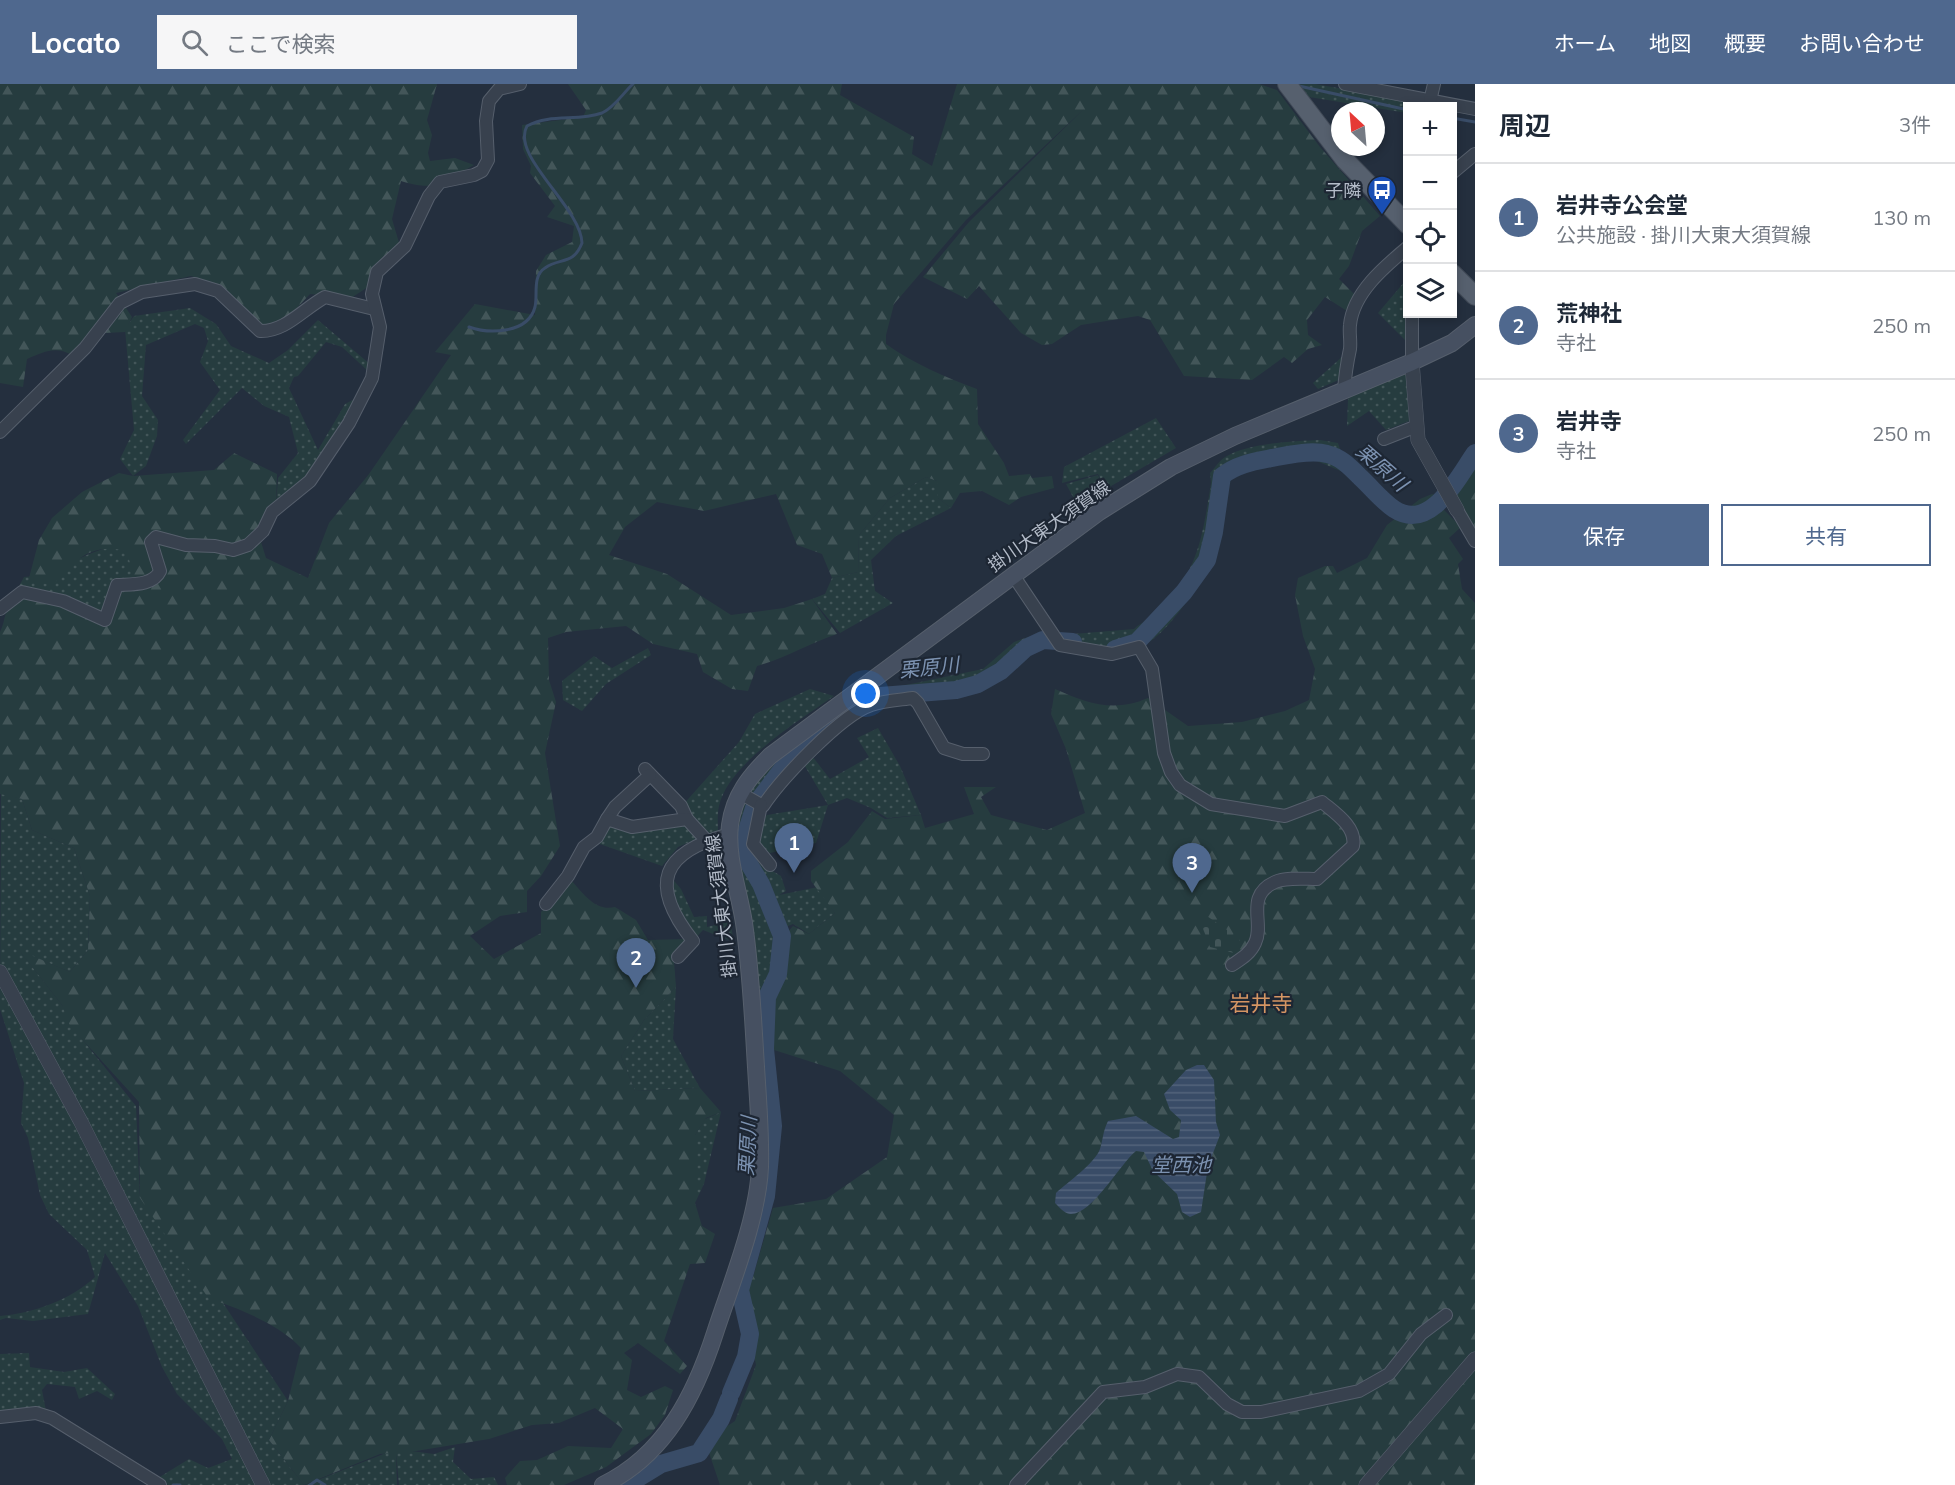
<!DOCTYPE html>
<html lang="ja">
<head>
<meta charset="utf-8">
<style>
  body { margin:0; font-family:Mulish,"Noto Sans JP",sans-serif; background:#f6f6f7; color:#1f2937 }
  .controls { position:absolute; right:18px; top:18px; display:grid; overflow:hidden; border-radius:0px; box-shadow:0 3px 9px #0003 }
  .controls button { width:54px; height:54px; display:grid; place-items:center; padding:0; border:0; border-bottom:2px solid #e0e1e3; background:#fff; color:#1f2937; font:30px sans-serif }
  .compass { position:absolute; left:1331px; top:18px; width:54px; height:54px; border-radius:50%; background:#fff; box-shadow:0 3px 9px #0003; rotate:334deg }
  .you { position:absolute; left:866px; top:610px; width:21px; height:21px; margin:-15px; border:4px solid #fff; border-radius:50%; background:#1a73e8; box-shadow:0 0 0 9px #1a73e833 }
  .badge { display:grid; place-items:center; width:39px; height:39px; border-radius:50%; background:#4f688e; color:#fff; font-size:20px; font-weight:700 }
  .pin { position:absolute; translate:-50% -50px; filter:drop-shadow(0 2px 3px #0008) }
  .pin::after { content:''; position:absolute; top:32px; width:21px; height:18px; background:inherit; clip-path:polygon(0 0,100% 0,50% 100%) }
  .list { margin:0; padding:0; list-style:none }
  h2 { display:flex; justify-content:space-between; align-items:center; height:78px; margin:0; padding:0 24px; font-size:26px }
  h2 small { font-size:20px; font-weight:400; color:#747a83 }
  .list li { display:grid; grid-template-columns:39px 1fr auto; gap:18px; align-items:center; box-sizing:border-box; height:108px; padding:0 24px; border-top:2px solid #e0e1e3 }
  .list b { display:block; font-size:22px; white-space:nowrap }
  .list p { margin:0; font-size:20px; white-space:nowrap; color:#747a83 }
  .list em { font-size:20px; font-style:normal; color:#747a83 }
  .actions { display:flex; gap:12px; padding:18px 24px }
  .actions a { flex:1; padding:14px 0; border:2px solid #4f688e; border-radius:0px; text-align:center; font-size:21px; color:#4f688e }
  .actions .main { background:#4f688e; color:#fff }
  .icon { flex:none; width:33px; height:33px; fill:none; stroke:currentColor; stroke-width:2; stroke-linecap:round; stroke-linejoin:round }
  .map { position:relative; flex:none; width:1475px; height:1401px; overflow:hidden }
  header { display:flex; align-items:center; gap:36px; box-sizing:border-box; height:84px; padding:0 30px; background:#4f688e; color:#fff }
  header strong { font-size:28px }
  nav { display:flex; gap:33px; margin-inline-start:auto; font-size:21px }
  .search { width:420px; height:54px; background:#f6f6f7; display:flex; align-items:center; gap:15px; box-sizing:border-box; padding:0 21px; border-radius:0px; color:#747a83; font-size:22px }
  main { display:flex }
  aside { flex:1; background:#fff }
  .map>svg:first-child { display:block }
</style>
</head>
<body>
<header>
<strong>Locato</strong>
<div class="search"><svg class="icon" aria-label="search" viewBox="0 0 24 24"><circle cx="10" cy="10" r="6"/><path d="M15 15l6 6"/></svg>ここで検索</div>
<nav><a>ホーム</a><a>地図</a><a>概要</a><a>お問い合わせ</a></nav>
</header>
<main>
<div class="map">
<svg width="1475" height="1401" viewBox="0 0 1475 1401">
  <defs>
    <pattern id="grass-dots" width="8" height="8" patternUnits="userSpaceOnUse" patternTransform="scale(1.5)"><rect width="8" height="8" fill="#263c3f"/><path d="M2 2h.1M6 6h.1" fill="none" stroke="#435659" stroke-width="1.8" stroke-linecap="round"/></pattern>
    <pattern id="forest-firs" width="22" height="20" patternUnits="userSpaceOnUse" patternTransform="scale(1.5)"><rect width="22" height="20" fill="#263c3f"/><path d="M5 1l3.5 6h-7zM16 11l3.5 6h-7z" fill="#435659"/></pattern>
    <pattern id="cemetery-stones" width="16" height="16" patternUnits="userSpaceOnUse" patternTransform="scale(1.5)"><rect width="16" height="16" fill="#263c3f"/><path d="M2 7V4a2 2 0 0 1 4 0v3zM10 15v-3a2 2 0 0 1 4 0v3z" fill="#435659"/></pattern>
    <pattern id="water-rules" width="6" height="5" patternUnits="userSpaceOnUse" patternTransform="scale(1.5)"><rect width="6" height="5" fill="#394c67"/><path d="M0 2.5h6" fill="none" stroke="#53647b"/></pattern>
  </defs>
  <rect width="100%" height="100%" fill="#242f3e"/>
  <!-- grass -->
  <g fill="url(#grass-dots)">
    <polygon points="1296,0 1315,0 1439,22 1408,22 1407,29 1303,12"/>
    <polygon points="1406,196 1407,258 1378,229"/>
    <polygon points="190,224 216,240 231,262 269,279 288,266 318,236 371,281 369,288 342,263 326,258 298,292 294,293 289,304 318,366 345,320 362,311 314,384 276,421 278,394 298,369 289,333 264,322 242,304 186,360 183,356 220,306 200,278 208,257 204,244 195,240 146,261 142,312 158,336 157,352 146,382 133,392 120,375 134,346 125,245 134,232"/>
    <polygon points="1344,271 1341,295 1318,305 1313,299"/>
    <polygon points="1407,290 1409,337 1386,346 1369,327 1347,342 1348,315 1362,305"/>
    <polygon points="1156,334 1176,364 1106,405 1098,390 1062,399 1064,383"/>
    <path d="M1320 356 1338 359 1348 390 1314 376 1301 375 1235 391C1219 408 1221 435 1217 456 1211 487 1170 550 1141 563 1135 566 1125 568 1118 569 1102 571 1080 562 1064 559L1061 551 1134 545C1141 538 1150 536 1157 530 1198 487 1202 456 1211 399L1210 389C1215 384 1220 375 1227 372 1250 359 1294 357 1320 356Z"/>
    <polygon points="1098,391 1104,405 1084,424 1078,422 1066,400"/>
    <polygon points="926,393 940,398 938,414 951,424 896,452 871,476 875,507 893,519 840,549 812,515 825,510 832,494 858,488 859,451 890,414"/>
    <path d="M110 463 128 466 140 496 138 505 103 543 12 522 10 519 24 493C54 491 81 470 110 463Z"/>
    <polygon points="1051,552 1054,560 1031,567 1003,592 972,607 877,620 805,674 759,736 767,731 828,721 803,679 812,672 830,695 869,673 857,654 878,644 900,682 921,731 887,734 871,724 847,714 828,721 816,759 770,769 762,766 766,783 781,792 786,807 779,811 818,803 835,829 809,850 793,840 788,842 786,848 778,824 784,852 783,868 778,860 760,922 736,764 736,741 749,704 778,676 848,624 877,607 983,585 1014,558 1028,553"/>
    <polygon points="648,564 651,571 606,600 582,627 563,616 562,597 594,572 612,584"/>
    <path d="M810 605 834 612C800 636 728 680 719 722 717 730 718 741 718 750L706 751 681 723 739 658 755 630Z"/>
    <path d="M1 709 22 715 32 746 74 764 90 812 88 866 70 888 20 867 62 921 78 950 136 1022 140 1114 223 1219 288 1317 269 1356 304 1401H168L158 1394 189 1375 208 1384 232 1375 222 1355 177 1310 162 1283 138 1222 105 1169 88 1230 33 1237 6 1234 0 1236V1232C34 1229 70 1216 95 1193L87 1166 49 1130 40 1111 28 1054 21 1039 24 999 0 925Z"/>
    <polygon points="609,736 635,747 686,739 699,754 678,763 662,782 597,759"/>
    <polygon points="670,792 681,805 694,833 707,832 707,843 730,837 734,858 703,846 693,857 678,839"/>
    <polygon points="676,903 673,955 700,1004 635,1007 621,972 644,936"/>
    <polygon points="721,1028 704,1100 695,1119 695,1051 705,1035"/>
    <polygon points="29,1269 30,1283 64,1288 87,1284 115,1310 112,1316 97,1307 79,1315 75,1303 47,1300 42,1306 46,1327 0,1330 0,1270"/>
    <polygon points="455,1363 453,1378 471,1395 494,1393 498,1401 399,1401 396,1369 397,1401 305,1401 396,1365 434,1370"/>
  </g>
  <!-- forest -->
  <g fill="url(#forest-firs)">
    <path d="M0 0H437L427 36 432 51 428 69 430 77 455 74 474 81C442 99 438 108 401 97L392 135 400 162C382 170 373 183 368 203L351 214 310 210 280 242 266 243 252 235 221 201 191 192 116 209 132 233 125 248 104 249 73 272C56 261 44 268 27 275L23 303 0 299Z"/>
    <path d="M568 0H842L840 11 914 53 912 70 932 82 957 0H1259L1277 6 1320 63 1380 132 1362 147 1349 182 1339 195 1357 213 1347 227 1325 213 1307 236 1308 251 1322 261 1308 265 1292 279 1284 273 1252 296 1184 292 1150 236 1138 232 1081 241 1052 260 1042 261 1021 249 979 202 967 215 923 193 969 138 1086 23 966 136 894 220 886 251V260C914 280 945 293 977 305L978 340 1004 379 1009 392 1030 390 1032 394 1052 392 1054 404 1021 413 1009 421 982 407 960 409 951 424 938 414 937 397 926 393 890 414 859 451 858 488 832 494 822 470 797 461 776 410 704 427 657 418 625 443 609 471 667 490 731 531 784 524 812 515 837 550C810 559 786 574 757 582L748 607 732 605 703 588 697 570 653 560 626 542 566 548 548 554 549 596 556 618 545 669 560 762 541 792 527 807V828L500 832 470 852 494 875 541 849V828L570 795C583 809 595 828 615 823L636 836 648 856 688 855 674 877 676 903 644 936 621 972 635 1007 700 1004 721 1028 706 1034 695 1051V1119L702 1142 715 1150 705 1179 690 1180 664 1257 687 1282 680 1290 638 1259 624 1269 632 1276 627 1306 641 1313 665 1302 673 1306 665 1331 651 1350 606 1383 564 1401H507L505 1394 520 1377 537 1376 568 1362 611 1364 623 1345 595 1324 559 1339 532 1341 489 1355 416 1367 380 1370 304 1401 269 1356 288 1317 301 1264C282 1242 237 1223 209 1215L140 1114 139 1018 70 942 62 921 19 866 70 888 88 866 90 812 74 764 32 746 22 715 0 710V548C8 532 0 526 21 520L22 510 102 534 120 510 134 508 137 499 126 467C90 458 74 477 52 502L29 494 39 456 52 434 82 408 119 389 133 392 214 386 234 369 277 390 276 421 266 427 257 445 266 474 308 494 329 439 369 390 451 271 435 268 475 220 535 231 536 187 546 171 572 158 574 142 547 133 555 122 530 89 531 82 523 65 522 41 583 33 586 26Z"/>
    <polygon points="1475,377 1475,454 1452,412"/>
    <path d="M1432 410 1436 411 1442 424 1461 443 1449 454 1463 475 1458 480 1462 505 1475 519V1401H720L705 1357 735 1337 756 1281 743 1211 753 1193 773 1124 826 1115 887 1073 894 1031 840 987 771 965V920L787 849 793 842 809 850 835 829 811 797V787L848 758 872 727 885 735 921 731 925 744 974 730 964 703H996L981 713 991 731 1047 746 1085 729 1066 665 1051 630 1055 605C1087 619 1113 629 1148 614L1188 642 1242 638 1285 627 1309 616 1315 585 1303 552 1295 511 1298 494 1325 482H1333L1337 489 1367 474 1387 441 1420 415Z"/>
  </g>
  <!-- cemetery -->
  <polygon fill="url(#cemetery-stones)" points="1204,830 1240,855 1234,869 1210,863 1202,842"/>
  <!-- water -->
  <path fill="url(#water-rules)" d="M1197 981H1204L1214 996 1216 1038 1220 1051 1208 1082 1201 1128 1190 1133 1182 1128 1177 1110 1153 1087 1144 1068 1136 1067C1120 1080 1091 1132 1070 1130 1064 1129 1059 1123 1055 1119L1056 1109C1068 1098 1095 1079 1100 1065 1103 1055 1103 1047 1108 1037L1136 1032 1173 1055 1179 1053 1181 1036 1170 1026 1164 1010 1186 986Z"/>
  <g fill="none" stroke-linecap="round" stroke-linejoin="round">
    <!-- stream -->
    <g stroke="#394c67" stroke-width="3">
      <polyline points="1299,2 1408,26"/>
      <polyline points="1452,34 1475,38"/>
      <path d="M469 243C489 250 528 250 535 223 538 210 532 192 545 184 560 173 573 182 582 159 581 123 510 72 527 42 551 29 577 38 602 29 615 23 623 9 633 0"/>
      <polyline points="173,1401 180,1401"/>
      <polyline points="310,1401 317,1396 325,1401"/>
    </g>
    <!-- river -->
    <g stroke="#394c67" stroke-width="18">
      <path d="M1115 565 1137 558 1184 508 1207 476 1214 448 1222 392C1238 379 1258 377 1277 373 1292 370 1313 366 1327 370 1341 373 1351 384 1360 393 1371 403 1382 417 1394 425 1431 449 1458 393 1475 369"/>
      <polyline points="731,1309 746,1273 750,1250 740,1206 766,1112 773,1042 765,965 767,913 778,890 782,852 761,800 745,773 744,756 755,721 783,684 848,624 868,613 956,606 978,600 1001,587 1026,564 1043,556 1073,558"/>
      <polyline points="627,1401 661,1380 699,1369 721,1335 729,1315"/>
    </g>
    <!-- minor casing -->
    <g stroke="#565f6c" stroke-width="14">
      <g id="minor">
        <polyline points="1345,0 1475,25"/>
        <polyline points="1430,17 1434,0"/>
        <polyline points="1452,89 1475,70"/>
        <polyline points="1412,230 1412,278"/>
        <path d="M1344 307C1345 292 1347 279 1350 265 1351 257 1349 249 1350 241 1353 209 1384 183 1408 163"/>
        <path d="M0 348 85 264 120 219 142 208 195 200 218 207 260 247C285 248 303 225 325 213L374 225"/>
        <polyline points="1384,355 1417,342"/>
        <polyline points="1457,426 1475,457"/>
        <path d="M1013 491 1060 561 1112 570 1139 563 1152 585 1164 669 1171 688 1180 701 1211 720 1285 732 1322 718C1335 729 1357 743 1353 762L1317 795C1305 795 1286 793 1275 798 1244 812 1265 839 1255 859 1250 870 1241 875 1232 881"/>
        <path d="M0 525 22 508 63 517 105 536 117 501C131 500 153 502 160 487L151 458 156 453 186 461 215 462 233 466 248 461 263 447 272 428 310 397 349 339 372 294 380 243 372 210 377 188 405 162 429 112 440 98 474 91 482 87 488 76 486 37 489 17 499 5 520 0"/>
        <polyline points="645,685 681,722 687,735"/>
        <path d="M740 709 763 722C781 695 841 631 871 621 884 617 899 616 913 614L918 619 944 664 963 670H983"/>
        <polyline points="761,721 753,760 770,781"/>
        <polyline points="607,735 615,723 650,691"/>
        <polyline points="546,820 568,792 584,763 597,753 607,735 632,743 687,735 707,757"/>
        <path d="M678 873 693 857C648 800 661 768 730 750"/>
        <polyline points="0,1333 36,1329 52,1334 160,1401"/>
        <polyline points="1016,1401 1103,1308 1145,1303 1177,1290 1199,1293 1227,1320 1242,1328 1261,1328 1359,1307 1389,1290 1421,1250 1446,1231"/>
      </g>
    </g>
    <!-- tertiary casing -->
    <g stroke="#565f6c" stroke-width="15">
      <g id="tertiary">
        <polyline points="1412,278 1418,356 1457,426"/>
        <polyline points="0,888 81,1038 263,1401"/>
        <polyline points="1366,1401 1475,1275"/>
      </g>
    </g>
    <!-- secondary casing -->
    <g stroke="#565f6c" stroke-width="18">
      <path id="secondary" d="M603 1401C665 1371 695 1311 715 1249 731 1200 758 1134 760 1083 761 1050 758 1016 756 983 753 935 751 887 744 839 739 806 726 774 730 741 734 711 750 692 770 672L1099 428 1171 383 1235 352 1412 278 1452 259 1475 241"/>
    </g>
    <!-- primary casing -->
    <g stroke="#414a57" stroke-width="20">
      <g id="primary">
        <polyline points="1287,0 1345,76 1408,141"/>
        <polyline points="1452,189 1475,212"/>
      </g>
    </g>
    <!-- minor -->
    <use href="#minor" stroke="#38414e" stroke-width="12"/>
    <!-- tertiary -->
    <use href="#tertiary" stroke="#38414e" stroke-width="14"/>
    <!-- secondary -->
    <use href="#secondary" stroke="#465061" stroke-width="16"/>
    <!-- primary -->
    <use href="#primary" stroke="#56606e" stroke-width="18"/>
  </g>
  <!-- icons -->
  <defs>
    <g id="bus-pin" transform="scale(1.5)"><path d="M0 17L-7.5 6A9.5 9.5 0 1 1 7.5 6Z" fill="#1a4fb4" stroke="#1d2633"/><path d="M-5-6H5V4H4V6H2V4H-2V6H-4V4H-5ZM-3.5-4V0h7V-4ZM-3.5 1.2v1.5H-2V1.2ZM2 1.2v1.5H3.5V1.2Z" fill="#fff"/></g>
  </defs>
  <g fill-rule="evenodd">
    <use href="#bus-pin" x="1382" y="106"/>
  </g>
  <g text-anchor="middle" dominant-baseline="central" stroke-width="4.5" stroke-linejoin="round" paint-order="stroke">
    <!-- poi labels -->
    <g font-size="18" fill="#b4bcc9" stroke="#1d2633" text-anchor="end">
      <text x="1361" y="106">子隣</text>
    </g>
    <!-- street labels -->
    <g font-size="18" fill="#b4bcc9" stroke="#1d2633">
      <text transform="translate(1049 442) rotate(-35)">掛川大東大須賀線</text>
      <text transform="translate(721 822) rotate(-97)">掛川大東大須賀線</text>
    </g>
    <!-- water labels -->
    <g font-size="20" font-style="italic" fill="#7c92b1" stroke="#1d2633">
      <text transform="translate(1382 383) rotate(41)">栗原川</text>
      <text transform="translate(929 583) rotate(-6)">栗原川</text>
      <text transform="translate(747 1062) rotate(-87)">栗原川</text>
      <text x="1181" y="1080">堂西池</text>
    </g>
    <!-- quarter labels -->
    <g font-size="21" fill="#d59563" stroke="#1d2633">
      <text x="1261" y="919">岩井寺</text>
    </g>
  </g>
</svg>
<div class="controls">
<button>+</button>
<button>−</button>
<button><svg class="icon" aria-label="locate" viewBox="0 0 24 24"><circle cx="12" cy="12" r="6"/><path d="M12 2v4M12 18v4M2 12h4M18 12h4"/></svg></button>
<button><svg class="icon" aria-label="layers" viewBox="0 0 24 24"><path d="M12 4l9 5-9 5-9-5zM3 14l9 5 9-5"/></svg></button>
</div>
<svg class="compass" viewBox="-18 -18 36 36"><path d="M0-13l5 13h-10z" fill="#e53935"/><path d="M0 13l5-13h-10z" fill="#747a83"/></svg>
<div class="you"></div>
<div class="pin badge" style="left:794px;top:789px">1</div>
<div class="pin badge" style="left:636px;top:904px">2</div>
<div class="pin badge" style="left:1192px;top:809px">3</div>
</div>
<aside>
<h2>周辺<small>3件</small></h2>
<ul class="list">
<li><span class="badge">1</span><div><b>岩井寺公会堂</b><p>公共施設 · 掛川大東大須賀線</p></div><em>130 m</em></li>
<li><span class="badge">2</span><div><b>荒神社</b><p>寺社</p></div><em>250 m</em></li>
<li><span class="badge">3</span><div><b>岩井寺</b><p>寺社</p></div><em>250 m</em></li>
</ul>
<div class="actions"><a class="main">保存</a><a>共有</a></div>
</aside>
</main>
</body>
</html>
